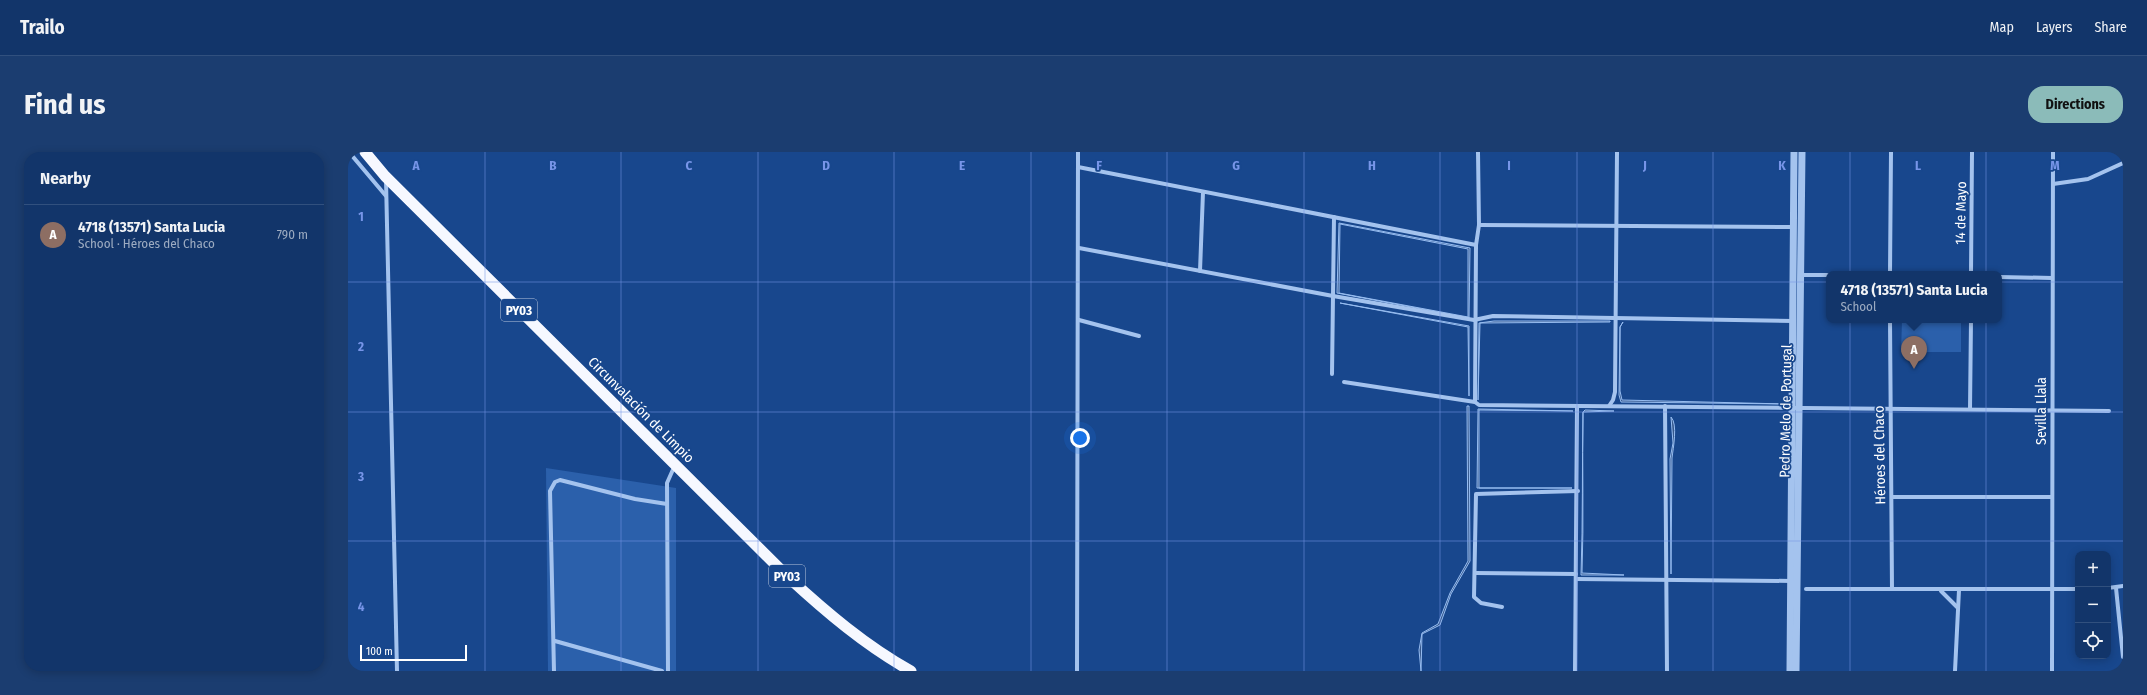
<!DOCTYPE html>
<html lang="en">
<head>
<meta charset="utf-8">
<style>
  body { margin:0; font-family:"Fira Sans Condensed",sans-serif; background:#1b3d70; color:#f1f3f6 }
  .controls { position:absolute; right:12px; bottom:12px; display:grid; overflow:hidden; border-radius:8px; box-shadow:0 2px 10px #0003 }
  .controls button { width:36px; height:36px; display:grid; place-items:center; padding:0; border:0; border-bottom:1px solid #31507e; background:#12356a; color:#f1f3f6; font:20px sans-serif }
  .scale { position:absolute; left:12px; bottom:10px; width:107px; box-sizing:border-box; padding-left:4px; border:2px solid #fff; border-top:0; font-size:11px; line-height:14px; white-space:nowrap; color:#fff; -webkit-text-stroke:3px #18478d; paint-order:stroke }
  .you { position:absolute; left:732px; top:286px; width:14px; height:14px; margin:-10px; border:3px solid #fff; border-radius:50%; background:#1a73e8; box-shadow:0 0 0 6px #1a73e833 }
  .badge { display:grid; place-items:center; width:26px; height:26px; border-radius:50%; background:#8bbbb9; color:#fff; font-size:13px; font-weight:700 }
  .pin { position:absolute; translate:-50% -33px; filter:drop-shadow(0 1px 2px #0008) }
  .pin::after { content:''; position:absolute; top:21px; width:14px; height:12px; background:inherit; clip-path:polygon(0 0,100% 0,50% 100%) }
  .popup { position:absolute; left:1478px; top:119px; width:176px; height:52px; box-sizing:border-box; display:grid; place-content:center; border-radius:8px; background:#12356a; filter:drop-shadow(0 1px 3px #0005); font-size:13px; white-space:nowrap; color:#9cabc1 }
  .popup b { font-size:15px; color:#f1f3f6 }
  .popup::after { content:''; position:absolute; left:50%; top:100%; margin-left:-8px; border:8px solid transparent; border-top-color:#12356a }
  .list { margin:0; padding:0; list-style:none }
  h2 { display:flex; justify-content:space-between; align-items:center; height:52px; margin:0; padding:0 16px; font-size:17px }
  h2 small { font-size:13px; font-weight:400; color:#9cabc1 }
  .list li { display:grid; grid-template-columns:26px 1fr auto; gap:12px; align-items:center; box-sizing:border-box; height:60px; padding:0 16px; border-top:1px solid #31507e }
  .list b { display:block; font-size:15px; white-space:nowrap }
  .list p { margin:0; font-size:13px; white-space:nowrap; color:#9cabc1 }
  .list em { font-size:13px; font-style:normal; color:#9cabc1 }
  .icon { flex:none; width:22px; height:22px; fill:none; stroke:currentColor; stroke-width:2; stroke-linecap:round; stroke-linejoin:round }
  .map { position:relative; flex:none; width:1775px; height:519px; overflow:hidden; border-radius:16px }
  header { display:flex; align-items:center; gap:24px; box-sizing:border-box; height:56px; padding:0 20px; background:#12356a; border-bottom:1px solid #31507e }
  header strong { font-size:19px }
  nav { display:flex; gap:22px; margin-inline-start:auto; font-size:14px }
  .intro { display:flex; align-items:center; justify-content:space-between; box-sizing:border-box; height:96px; padding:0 24px }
  h1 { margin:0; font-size:28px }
  .button { padding:10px 18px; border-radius:16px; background:#8bbbb9; color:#111; font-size:14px; font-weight:700 }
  main { display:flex; gap:24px; padding:0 24px }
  aside { flex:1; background:#12356a; border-radius:16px; box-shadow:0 2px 10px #0003 }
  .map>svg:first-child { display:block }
</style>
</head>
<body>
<header>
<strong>Trailo</strong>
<nav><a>Map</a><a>Layers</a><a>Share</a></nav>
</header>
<div class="intro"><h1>Find us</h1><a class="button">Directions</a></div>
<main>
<aside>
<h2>Nearby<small></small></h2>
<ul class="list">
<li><span class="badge" style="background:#8d6e63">A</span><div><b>4718 (13571) Santa Lucia</b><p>School · Héroes del Chaco</p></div><em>790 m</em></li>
</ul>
</aside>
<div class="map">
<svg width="1775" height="519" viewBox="0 0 1775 519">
  <rect width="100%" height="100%" fill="#18478d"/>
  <!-- green -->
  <g fill="#2b60ab">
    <polygon points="1554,168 1613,168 1613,200 1553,200"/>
    <polygon points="198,316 328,336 328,519 200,519"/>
  </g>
  <!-- water -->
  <g fill="#36588c" stroke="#97bdf1" fill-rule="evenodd">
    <path d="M991 71 1122 96 1121 166 989 141ZM992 72 1120 97V165L991 141Z"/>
    <polygon points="992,151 1121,174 1121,244 1120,175"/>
    <polygon points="1146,169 1262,169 1262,170 1132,171 1130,248 1131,171"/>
    <polygon points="1275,170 1272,175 1272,239 1274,248 1438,252 1273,250 1271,243 1272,175"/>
    <polygon points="1119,254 1121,254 1122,409 1103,442 1092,473 1074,482 1073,519 1071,498 1074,481 1090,472 1102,441 1120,409"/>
    <polygon points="1130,257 1225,259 1131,258 1131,336 1224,336 1129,336"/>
    <path d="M1237 258 1266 259 1235 260C1234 314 1236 368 1234 421L1276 423H1233C1235 368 1234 314 1235 260Z"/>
    <path d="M1323 265C1330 272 1325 297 1324 306L1323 422 1322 307 1325 291Z"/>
  </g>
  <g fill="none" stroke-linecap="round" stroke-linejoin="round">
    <!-- minor -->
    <g stroke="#a4c3ee" stroke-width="4">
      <polyline points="1,0 38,44"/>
      <polyline points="1130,0 1131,73 1128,93 1127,250 1131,253 1761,259"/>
      <polyline points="730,15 1128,93"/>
      <polyline points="38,28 49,519"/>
      <polyline points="1705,32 1740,27 1775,11"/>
      <polyline points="1131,73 1446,75"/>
      <polyline points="731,96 985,144 1126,168 1145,164 1445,169"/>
      <polyline points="852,119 855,40"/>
      <polyline points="1542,122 1543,0"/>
      <polyline points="1623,122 1624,0"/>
      <polyline points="1452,123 1481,123"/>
      <polyline points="1651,125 1704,126"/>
      <polyline points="731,168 791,184"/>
      <polyline points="1542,168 1544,437"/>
      <polyline points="984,222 986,65"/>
      <polyline points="996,230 1127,250"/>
      <polyline points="1261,254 1265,248 1267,240 1269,0"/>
      <polyline points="1317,254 1319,519"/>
      <polyline points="1622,257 1623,168"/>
      <polyline points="1544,345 1703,345"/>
      <polyline points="1127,421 1228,422"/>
      <polyline points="1228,427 1444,429"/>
      <polyline points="1760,436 1775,434"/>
      <polyline points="1768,436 1775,505"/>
      <polyline points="1458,437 1730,437"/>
      <polyline points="1593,439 1609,455"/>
      <polyline points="1154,455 1133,451 1126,445 1128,342 1230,339"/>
      <polyline points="207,489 314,519"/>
      <polyline points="206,519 202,339 207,330 212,328 287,347 319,352"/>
      <polyline points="320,519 319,331 327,313"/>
      <polyline points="729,519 730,0"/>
      <polyline points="1227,519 1229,254"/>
      <polyline points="1607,519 1611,438"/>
      <polyline points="1704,519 1705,0"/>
    </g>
    <!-- tertiary -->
    <g stroke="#a4c3ee" stroke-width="7">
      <polyline points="1442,519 1446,0"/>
      <polyline points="1448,519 1454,0"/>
    </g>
    <!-- trunk -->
    <path stroke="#f6f8ff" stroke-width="11" d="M17 0 37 24 440 425C478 460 518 494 563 519"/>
  </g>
  <!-- grid -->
  <path fill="none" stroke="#7795e8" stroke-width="1" stroke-opacity="0.55" d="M137 0V519M273 0V519M410 0V519M546 0V519M683 0V519M819 0V519M956 0V519M1092 0V519M1229 0V519M1365 0V519M1502 0V519M1638 0V519M0 130H1775M0 260H1775M0 389H1775"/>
  <g text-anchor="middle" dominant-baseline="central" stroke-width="3.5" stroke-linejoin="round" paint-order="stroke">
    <!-- shield labels -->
    <g fill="#18478d" stroke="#bac8dd" stroke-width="1">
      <rect x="153" y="147" width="36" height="22" rx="3"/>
      <rect x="421" y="413" width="36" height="22" rx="3"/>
    </g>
    <g font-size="13" font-weight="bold" fill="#fff">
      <text x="171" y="158">PY03</text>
      <text x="439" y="424">PY03</text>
    </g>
    <!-- street labels -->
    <g font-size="14" fill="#fff" stroke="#18478d">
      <text transform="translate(1613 61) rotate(-89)">14 de Mayo</text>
      <text transform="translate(293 258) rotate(45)">Circunvalación de Limpio</text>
      <text transform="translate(1438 259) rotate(-89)">Pedro Melo de Portugal</text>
      <text transform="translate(1693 259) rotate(-90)">Sevilla Llala</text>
      <text transform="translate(1532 303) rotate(-91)">Héroes del Chaco</text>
    </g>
  </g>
  <g font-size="13" text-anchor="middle" font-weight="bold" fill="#7795e8" stroke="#18478d" stroke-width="3.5" stroke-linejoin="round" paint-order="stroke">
    <text x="68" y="18">A</text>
    <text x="205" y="18">B</text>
    <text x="341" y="18">C</text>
    <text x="478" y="18">D</text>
    <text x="614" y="18">E</text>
    <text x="751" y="18">F</text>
    <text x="888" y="18">G</text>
    <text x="1024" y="18">H</text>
    <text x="1161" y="18">I</text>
    <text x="1297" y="18">J</text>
    <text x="1434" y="18">K</text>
    <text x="1570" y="18">L</text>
    <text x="1707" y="18">M</text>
    <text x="13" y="69">1</text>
    <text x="13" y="199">2</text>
    <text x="13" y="329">3</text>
    <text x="13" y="459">4</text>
  </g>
</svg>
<div class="controls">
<button>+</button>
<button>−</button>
<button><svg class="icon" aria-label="locate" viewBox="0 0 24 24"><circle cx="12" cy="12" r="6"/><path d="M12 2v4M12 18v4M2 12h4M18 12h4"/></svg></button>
</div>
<div class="scale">100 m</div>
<div class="you"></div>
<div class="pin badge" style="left:1566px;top:217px;background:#8d6e63">A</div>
<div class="popup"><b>4718 (13571) Santa Lucia</b>School</div>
</div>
</main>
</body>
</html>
